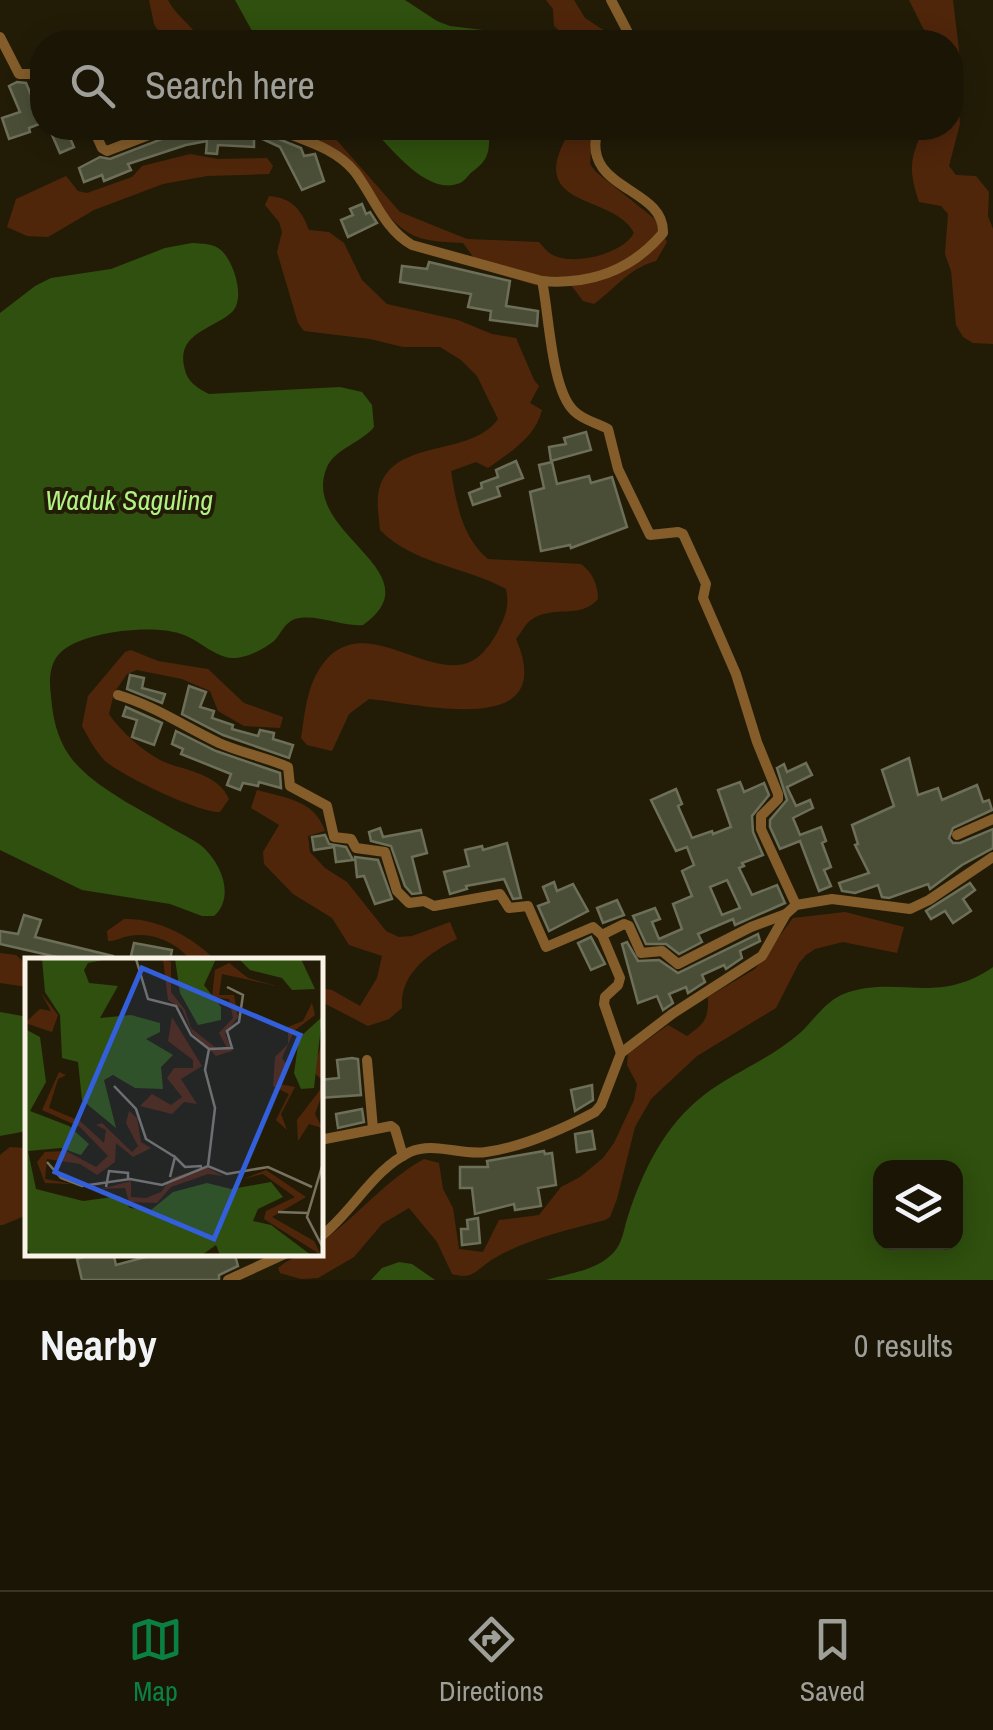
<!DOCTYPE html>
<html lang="en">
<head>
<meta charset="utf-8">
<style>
  body { margin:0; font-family:"Archivo Narrow",sans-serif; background:#272213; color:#f1f3f6 }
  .controls { position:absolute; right:30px; bottom:30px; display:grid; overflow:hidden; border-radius:20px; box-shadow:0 5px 25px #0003 }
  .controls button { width:90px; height:90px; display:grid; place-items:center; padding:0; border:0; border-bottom:2px solid #383427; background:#1a1505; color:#f1f3f6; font:50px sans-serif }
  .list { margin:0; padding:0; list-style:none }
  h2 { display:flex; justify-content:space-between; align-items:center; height:130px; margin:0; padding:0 40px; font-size:42px }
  h2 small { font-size:32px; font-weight:400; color:#9f9f9a }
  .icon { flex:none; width:55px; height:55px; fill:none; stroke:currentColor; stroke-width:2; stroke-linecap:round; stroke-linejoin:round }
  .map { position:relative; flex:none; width:993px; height:1280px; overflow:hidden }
  .search { position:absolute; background:#1a1505; box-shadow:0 5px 25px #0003; left:30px; right:30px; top:30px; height:110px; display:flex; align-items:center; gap:25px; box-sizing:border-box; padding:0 35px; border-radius:40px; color:#9f9f9a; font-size:38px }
  .sheet { height:310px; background:#1a1505 }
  nav { display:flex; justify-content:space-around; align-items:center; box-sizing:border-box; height:140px; border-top:2px solid #383427; background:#1a1505; font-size:28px; color:#9f9f9a }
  nav a { display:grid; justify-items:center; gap:5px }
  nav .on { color:#0b8043 }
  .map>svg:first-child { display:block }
</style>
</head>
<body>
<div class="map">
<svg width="993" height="1280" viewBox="0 0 993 1280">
  <rect width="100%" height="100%" fill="#221c07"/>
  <!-- green -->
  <g fill="#50260b">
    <path d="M149 0H168C176 17 195 26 200 42H165L154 24Z"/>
    <polygon points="546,0 574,0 585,18 622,42 572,42 554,26 553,9"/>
    <path d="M909 0H953L961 67 957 88 960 124 949 166 956 175 976 176 989 192 988 216 993 229V344L973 343 963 337 956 325 951 271 945 254 948 214 941 206 919 202C908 169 910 158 924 128H950V42H934L923 28Z"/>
    <path d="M295 128H326L400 212 467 239 539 242C543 246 546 251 551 254 572 267 623 254 634 233 614 192 519 211 572 128H593L590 164 596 172 656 220 667 242 656 261C629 268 616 288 594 304L583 301 565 277 549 276 535 285 482 269 463 243C446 242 423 242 409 233 363 203 358 151 295 128Z"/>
    <polygon points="190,154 218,159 267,158 273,166 269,174 207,176 163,184 94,210 48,237 27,236 7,227 16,199 66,176 78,191 87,193 132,177 142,166"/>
    <path d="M269 196C292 198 301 209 309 230L329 232 344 243 362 280 387 304 458 320 492 334 516 338 534 380 539 386 530 403 542 410C535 438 510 452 488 468L476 462 451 471C456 502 462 538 488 559L581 564C593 573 598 585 598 599 580 620 553 604 531 620 525 624 521 633 516 639 560 741 418 703 369 699L349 714 332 751 307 745 301 738C304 718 306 695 315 677 352 603 417 675 464 664 479 661 490 645 497 633 505 617 510 607 506 589 464 566 415 565 380 530 379 517 376 502 379 490 392 437 471 458 498 419L477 376 461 360 440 347H403L370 339 304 331 298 323 277 252 282 232 279 222 265 205Z"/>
    <path d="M131 650 158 661 208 669 244 703 283 717 280 728 244 726 218 711 210 691 182 679 137 670 127 674 114 693 109 714C121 732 143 751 162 761 185 771 218 773 229 799L220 812C199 813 120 775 104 760 95 750 88 737 82 726L88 696 125 652Z"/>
    <path d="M257 790C285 798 315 800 325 831L308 836 310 852 325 868 347 882 386 931 399 937 412 936 450 922 457 939C430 952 399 974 402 1008L389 1019 368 1026 320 1001V988L332 990 360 1006 377 978 382 956 349 945 332 918 293 894 264 864 263 852 279 825 251 808Z"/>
    <path d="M845 912 904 927 897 953 843 942 815 949 806 955 799 963 776 1008 697 1056 651 1099 635 1127 617 1199 610 1217 605 1220C567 1230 527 1239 493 1259 476 1270 473 1280 452 1274L437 1242 409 1208 382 1224 354 1257 318 1278 301 1279 280 1273 278 1268C291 1257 304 1253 320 1252V1243C357 1217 384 1181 424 1159L439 1163 443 1189 453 1208 459 1249 483 1252 499 1220 539 1215 561 1187 580 1177 603 1158 614 1143 634 1100 637 1084 627 1065 628 1054 668 1025 687 1036C704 1024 709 1019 708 997L755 969 793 918Z"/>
    <path d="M124 919C157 918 193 937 215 960H191C175 941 149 930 124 937 119 939 114 941 108 941L107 931Z"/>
    <polygon points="0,953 16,955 27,965 27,987 0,983"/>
    <polygon points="10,1147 27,1148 27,1215 3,1225 0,1225 0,1155"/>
  </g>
  <!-- water -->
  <g fill="#2f500e" fill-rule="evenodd">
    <polygon points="235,0 405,0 437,21 450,26 508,33 519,42 258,42"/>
    <path d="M371 128H500L489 133C490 154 487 161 472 172 468 175 465 181 460 183 427 197 391 147 371 128Z"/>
    <path d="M192 243C203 244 214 243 222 251 234 263 245 297 233 311 215 329 177 332 184 366 187 382 196 387 209 394L340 387 362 392 372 405 374 427C361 443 336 448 327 467 298 534 438 571 363 625 341 627 317 613 295 619 284 623 281 634 274 641 264 649 245 659 232 658 215 657 200 641 184 635 156 623 81 631 60 653 49 664 49 681 51 696 53 722 59 746 78 766 103 792 142 810 173 829 183 835 197 841 205 849 223 867 234 898 214 916H202L170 904 82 890 0 850V313L35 286 51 278 111 269 165 248Z"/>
    <path d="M993 967V1280H546C567 1274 593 1271 610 1256 623 1245 623 1231 628 1216 643 1170 665 1125 704 1095 734 1072 772 1058 800 1033 815 1019 826 1000 846 993 898 975 937 1006 993 967ZM880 1168H956V1242H880Z"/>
    <polygon points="0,1012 28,1017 27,1131 0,1136"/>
    <polygon points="399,1262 412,1264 435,1280 371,1280 382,1268"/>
  </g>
  <!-- building -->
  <g fill="#4b4e37" stroke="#6d6f58" stroke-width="2.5" fill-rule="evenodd">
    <polygon points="17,82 26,83 36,107 42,105 42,123 29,128 30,132 9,139 2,118 20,112 9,86"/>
    <polygon points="49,128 84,128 85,132 70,138 74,147 60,153"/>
    <polygon points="176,128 197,128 199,134 221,136 222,128 265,128 271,136 301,148 304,156 315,154 324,181 302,190 280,147 254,135 254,147 218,145 217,154 206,153 207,141 186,145 128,164 131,170 104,181 102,175 84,182 79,168 100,157 110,159 170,136"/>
    <polygon points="362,204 366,214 370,212 377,223 348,237 341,220 353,215 350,209"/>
    <polygon points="429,262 510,281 506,306 538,311 537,326 490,320 491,311 468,307 471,294 400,282 402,266 427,269"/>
    <polygon points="586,432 591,450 551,461 549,447 566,444 564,438"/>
    <polygon points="516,461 523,478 497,487 500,496 473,505 469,493 482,488 481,483 498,477 496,470"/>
    <polygon points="552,462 557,484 589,476 591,483 612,477 627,527 571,548 570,545 541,551 530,492 544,488 539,465"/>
    <polygon points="130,675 144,678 142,688 165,694 162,703 127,689"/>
    <polygon points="189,686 206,692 200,707 214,711 212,718 233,725 232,729 258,736 260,730 274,733 273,739 293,745 289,758 223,735 182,714"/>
    <polygon points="126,707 162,723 154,745 132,737 137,720 123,716"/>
    <polygon points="176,731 216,751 280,773 281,788 259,782 258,786 243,783 240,790 227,785 231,774 181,754 183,749 172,744"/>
    <polygon points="909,758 918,795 938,788 942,800 977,785 983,802 989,800 992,810 953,828 949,838 953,843 960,843 993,829 993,848 962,865 930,889 928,884 889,898 882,897 878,885 855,893 842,891 839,883 869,873 855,845 858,844 852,825 894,806 882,770"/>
    <polygon points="806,763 812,775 787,787 796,806 810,800 813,808 793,818 800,835 821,827 826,841 822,843 831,867 824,870 831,886 819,891 800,841 780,849 770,827 770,820 787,800 777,768 784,764 787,772"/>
    <path d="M740 782 744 792 764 783 769 795 752 816 753 832 763 855 742 863 744 866 739 868 752 895 777 885 785 903 735 925 733 919 698 934 702 942 679 954 666 944H646L633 916 655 908 660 919 652 922 659 939 682 929 673 904 692 896 682 871 694 865 687 847 676 851 651 800 676 789 682 804 678 806 692 838 712 831 713 834 731 827 718 790ZM727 880 740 908 722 915 710 887Z"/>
    <polygon points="380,828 383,837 421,830 427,853 412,857 421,893 412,894 405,886 391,846 371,841 369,832"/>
    <polygon points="325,835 329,844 346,847 353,860 336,862 334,847 314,850 312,837"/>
    <polygon points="507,843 521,898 513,899 504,879 466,886 467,889 450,894 444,872 469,866 465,850 482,846 483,850"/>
    <polygon points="355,857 378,860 392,899 375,904 364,876 357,877"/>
    <polygon points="554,882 557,891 573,884 588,911 549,931 538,906 549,902 543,887"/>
    <polygon points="970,883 975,890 963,899 971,911 953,923 945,911 931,919 926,911"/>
    <polygon points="617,900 624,915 603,923 597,908"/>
    <polygon points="24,915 41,920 35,937 113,956 113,960 70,960 0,944 0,931 18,934"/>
    <polygon points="758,934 760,941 740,951 742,958 726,969 724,965 702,975 705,982 688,993 686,987 669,994 673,1003 663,1010 657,996 638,1003 622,944 627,942 638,961 659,960 678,973"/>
    <polygon points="591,937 605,964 591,970 578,943"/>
    <polygon points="134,943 172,950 170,960 130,960"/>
    <polygon points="352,1058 358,1059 361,1095 320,1098 320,1080 339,1078 337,1060"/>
    <polygon points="592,1085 593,1100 575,1111 571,1090"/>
    <polygon points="362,1109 364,1122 338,1128 336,1114"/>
    <polygon points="592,1131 595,1149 577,1152 575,1134"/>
    <polygon points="544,1151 545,1154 552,1153 556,1185 538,1188 541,1206 515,1210 514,1204 475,1214 472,1188 460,1188 460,1167 488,1167 487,1161"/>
    <polygon points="478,1218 480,1243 462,1245 461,1229 468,1229 467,1220"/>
    <polygon points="100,1252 113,1252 116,1265 164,1252 234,1252 238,1266 219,1275 219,1280 82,1280 77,1259"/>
  </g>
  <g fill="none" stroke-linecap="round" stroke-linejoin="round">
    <!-- minor -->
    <g stroke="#845d2b" stroke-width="10">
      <polyline points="611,0 633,42"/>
      <polyline points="0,37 19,74 34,74 42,90"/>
      <polyline points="93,128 102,148 107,151 167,128"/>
      <path d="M274 128C302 140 335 147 355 172 374 197 384 229 412 245L542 281C549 312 551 390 574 411 584 421 596 422 608 429L618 469 650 535 678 532 683 534 706 584 703 598 736 674 757 742 778 794V799L761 816V829L796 905"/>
      <path d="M542 281C591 285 632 270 663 233 665 186 579 191 598 128"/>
      <path d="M118 695C155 706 185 727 219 743 242 753 265 757 288 767L290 786 327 806 334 837 351 839 356 848 385 852 397 891 409 903 424 901 434 906 500 894 509 908 528 906 546 947 593 927 602 935"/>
      <polyline points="957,835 993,819"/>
      <polyline points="621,1053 604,1004 605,997 618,985 620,978 602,935 624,924 629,926 641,953 662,951 678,964 751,927 786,914"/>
      <polyline points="367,1060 373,1129"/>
      <polyline points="320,1140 391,1126 395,1129 403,1156"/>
      <path d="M320 1237C353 1212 372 1170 410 1152 434 1141 461 1156 486 1152 522 1147 563 1129 595 1112L601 1105 621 1053 672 1014 762 956 786 914 796 905 832 899 910 909 929 900 993 857"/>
      <polyline points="228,1280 289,1252"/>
    </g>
  </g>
  <g text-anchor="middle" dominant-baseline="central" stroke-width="8" stroke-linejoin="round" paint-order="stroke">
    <!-- water labels -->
    <g font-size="28" font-style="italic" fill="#b2f183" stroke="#221c07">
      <text x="129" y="500">Waduk Saguling</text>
    </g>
  </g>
  <!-- overview -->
  <g transform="translate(25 958)">
    <rect width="298" height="298" fill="#221c07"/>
    <path d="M138 1 146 4V34L160 52 166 70 191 90H202L194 75 208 60 204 41 187 39 190 12 204 5 223 20 251 28 197 16 194 37H209L213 59 200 76 207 93 191 98 167 75 157 51 143 42ZM16 35 33 57 27 74 0 65 15 51 26 53ZM287 45 290 57 269 73 257 100 262 107 254 126 270 129 256 156 262 172 251 162 264 136 248 128 250 99 263 86V69L278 63ZM147 59 177 108 156 121 172 146 159 144 147 156 115 148 127 136 146 147 157 139 142 120 149 110H168V102L143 83ZM297 85V136L290 156 297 170 284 166 273 183 272 162 295 132 296 121 287 113ZM34 114 41 117 33 121 24 150 55 163 79 185 81 172 71 167 77 165 107 194 113 188 101 165 104 153 112 160 116 184 126 190 108 199 91 185 90 204 72 217 55 206 22 201 20 221 48 226 20 225 12 204 20 194 41 193 71 209 83 198 55 169 17 152ZM181 209 198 218 183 216 146 229 132 245 104 244 100 230 76 231 106 223V239L121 240 136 234 146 220ZM241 212 281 239 247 259 289 283 296 297 239 261 241 253 270 239 238 216 218 221Z" fill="#50260b"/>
    <path d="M17 1H83L63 5 59 12 64 25 93 28 75 60 106 57 135 65V74L121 81 148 97 136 109 138 131 110 130 88 117 79 122 91 170 57 142 53 104 37 100 35 57 20 34ZM150 1H191L179 27 196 49V62L173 67 155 35ZM214 1H276L290 31 267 32 257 20 225 12ZM297 59 289 130 276 131 269 115 274 80ZM0 71 15 79 21 124 5 153 44 168 64 186 56 197 36 190 3 193 11 231 58 243 95 238 105 250 126 252 148 234 182 225 206 231 246 224 258 239 233 251 228 263 246 267 286 297H195L191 287 177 297H6L0 288Z" fill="#2f500e"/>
    <path fill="none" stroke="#787261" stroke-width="2.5" d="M111 1 123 41 151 48 166 77 184 91 180 112 190 150 183 208M184 91 207 90 202 73 214 64 218 37 202 29M89 128 111 151 121 181 150 199M22 204 36 220 57 228 105 221 137 227 183 208 202 216 243 209 287 229M298 205 282 259 298 290M145 219 150 199 160 209 177 208M81 229 84 213 103 215V221M253 254 283 255"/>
    <path fill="#335fda" fill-opacity="0.15" stroke="#335fda" stroke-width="5" d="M117 10 275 77 189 281 30 214Z"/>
    <rect width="298" height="298" fill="none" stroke="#f9f4e7" stroke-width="5"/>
  </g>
</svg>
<div class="controls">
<button><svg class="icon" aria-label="layers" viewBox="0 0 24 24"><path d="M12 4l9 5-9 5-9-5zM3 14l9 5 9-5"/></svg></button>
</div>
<div class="search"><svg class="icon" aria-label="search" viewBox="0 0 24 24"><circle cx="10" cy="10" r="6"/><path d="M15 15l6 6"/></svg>Search here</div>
</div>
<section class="sheet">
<h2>Nearby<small>0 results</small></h2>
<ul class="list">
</ul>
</section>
<nav>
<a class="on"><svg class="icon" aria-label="map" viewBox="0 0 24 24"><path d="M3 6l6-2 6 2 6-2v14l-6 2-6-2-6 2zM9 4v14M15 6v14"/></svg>Map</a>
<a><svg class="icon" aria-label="directions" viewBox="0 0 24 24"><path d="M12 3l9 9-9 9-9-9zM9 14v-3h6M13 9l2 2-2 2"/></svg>Directions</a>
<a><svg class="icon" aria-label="saved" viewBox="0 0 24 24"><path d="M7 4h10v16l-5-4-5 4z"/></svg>Saved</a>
</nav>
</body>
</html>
